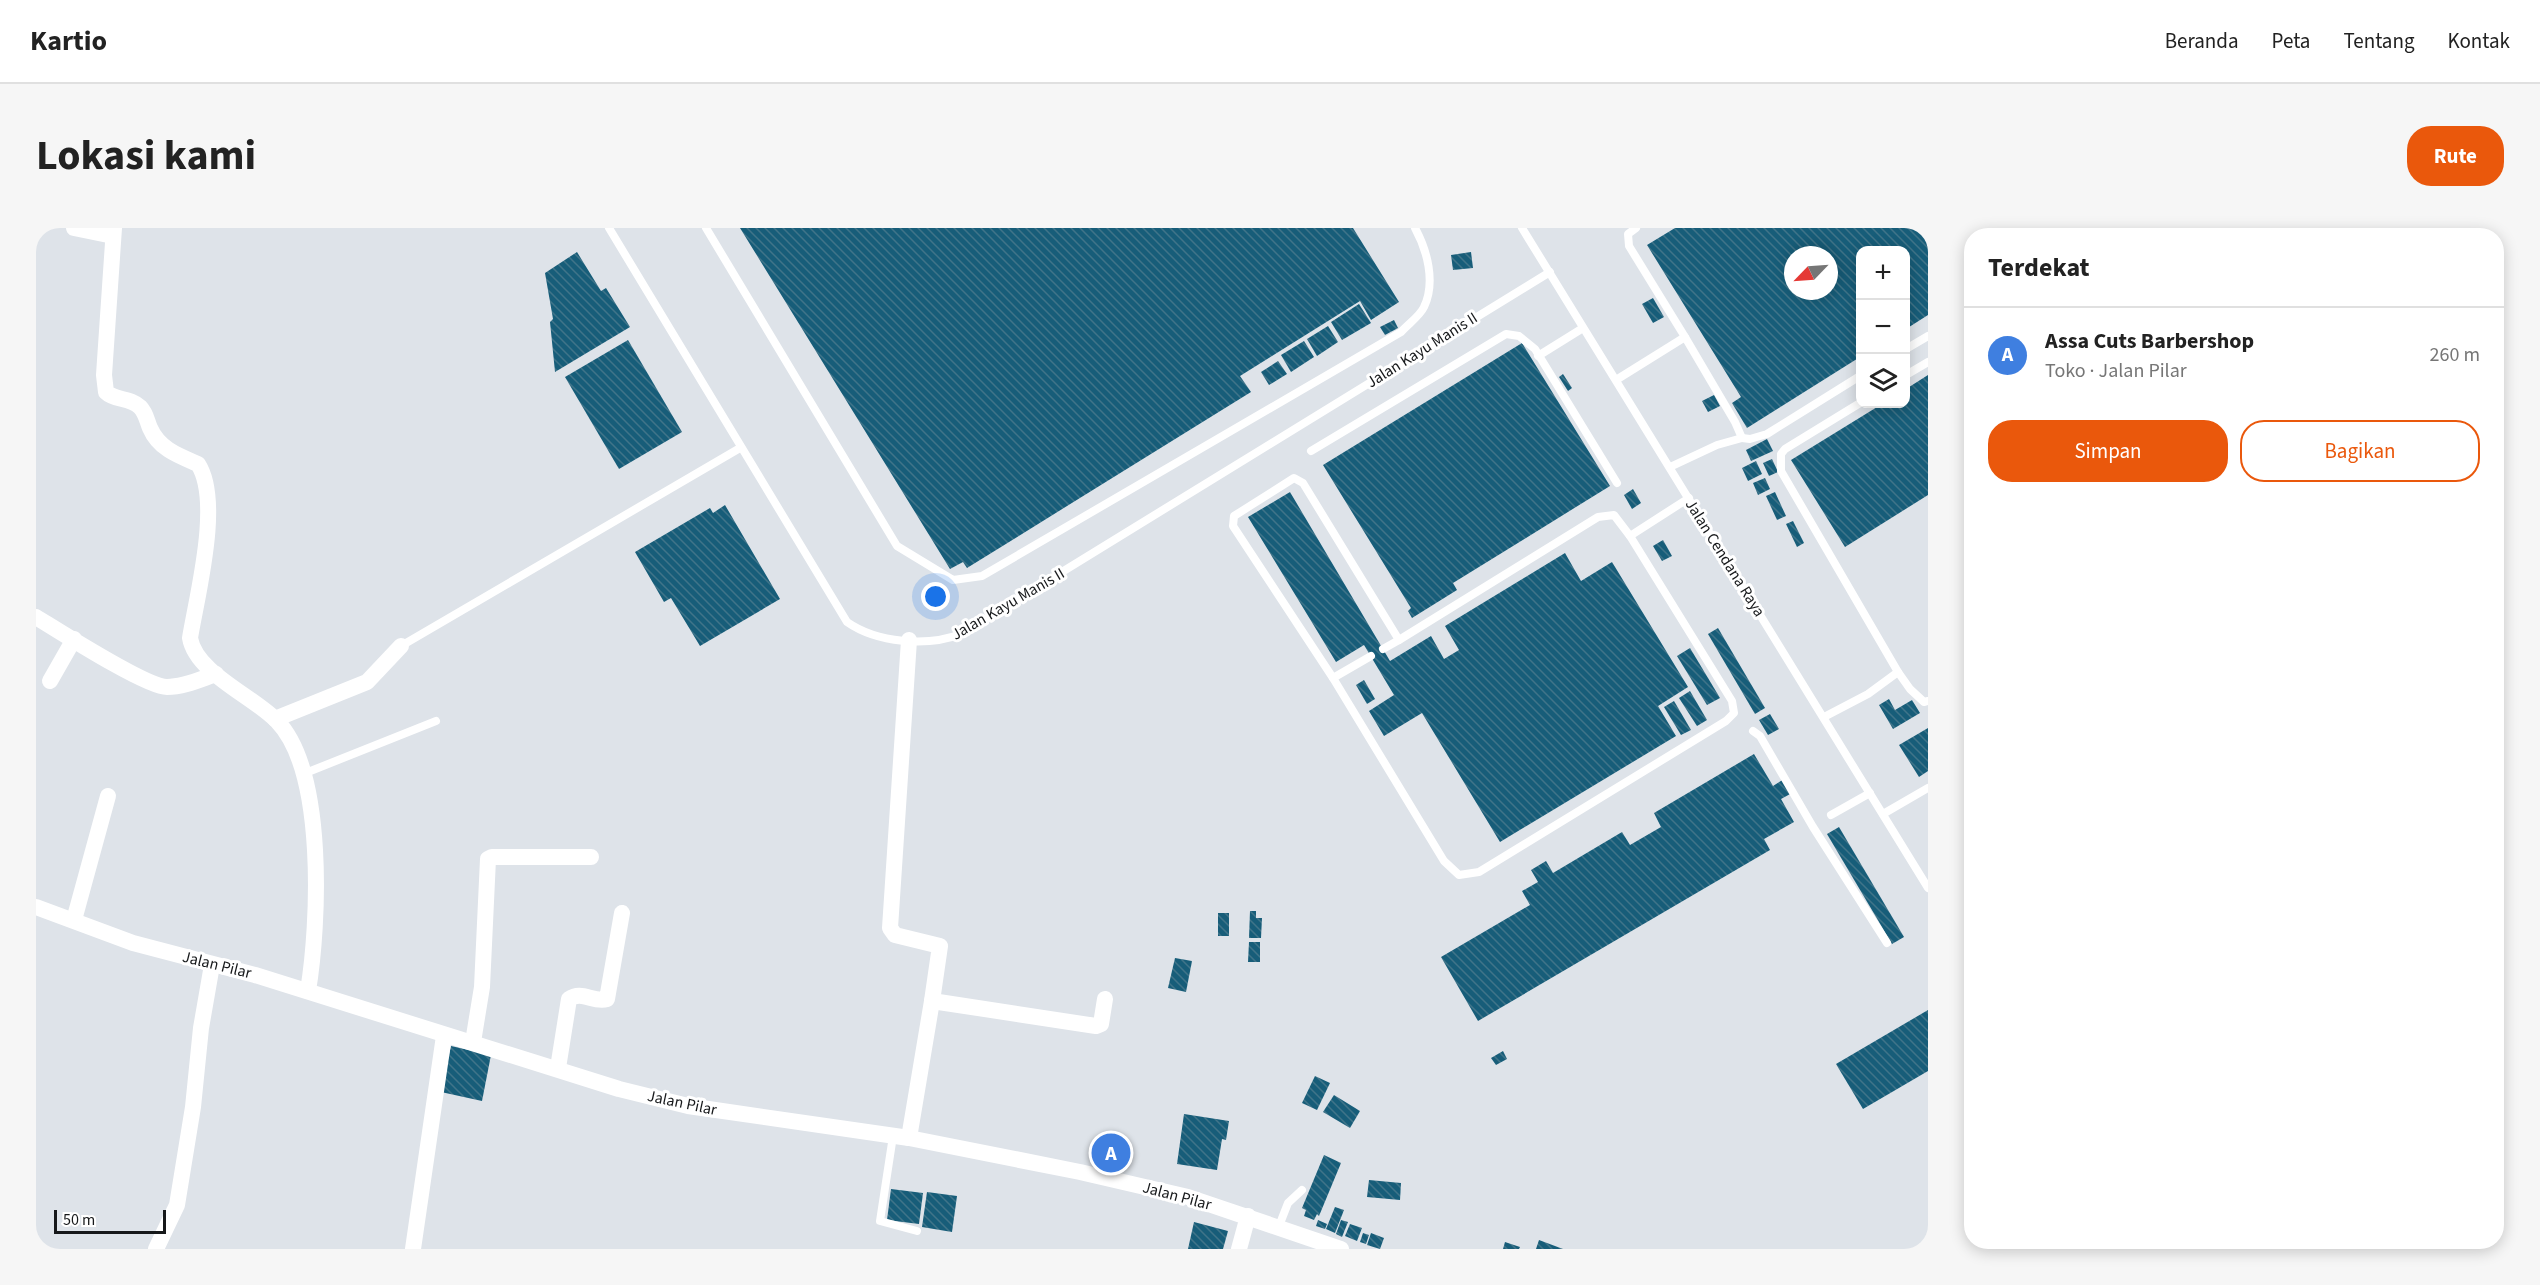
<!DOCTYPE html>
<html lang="id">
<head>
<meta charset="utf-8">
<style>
  body { margin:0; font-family:"Source Sans 3",sans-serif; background:#f6f6f6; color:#222 }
  .controls { position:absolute; right:18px; top:18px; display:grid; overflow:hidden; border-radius:12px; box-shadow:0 3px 15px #0003 }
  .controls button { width:54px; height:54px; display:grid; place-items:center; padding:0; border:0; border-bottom:2px solid #e0e0e0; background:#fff; color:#222; font:30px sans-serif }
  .compass { position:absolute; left:1748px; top:18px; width:54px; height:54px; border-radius:50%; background:#fff; box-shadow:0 3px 15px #0003; rotate:245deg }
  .scale { position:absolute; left:18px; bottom:15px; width:112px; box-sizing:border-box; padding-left:6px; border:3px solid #16181a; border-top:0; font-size:16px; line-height:21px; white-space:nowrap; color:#16181a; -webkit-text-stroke:4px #fff; paint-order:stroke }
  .you { position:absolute; left:900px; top:369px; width:21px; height:21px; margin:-15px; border:4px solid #fff; border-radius:50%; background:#1a73e8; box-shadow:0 0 0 9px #1a73e833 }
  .badge { display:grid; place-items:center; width:39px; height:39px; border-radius:50%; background:#ea580c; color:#fff; font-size:20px; font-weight:700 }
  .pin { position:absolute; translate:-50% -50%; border:3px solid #fff; box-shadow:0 2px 6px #0006 }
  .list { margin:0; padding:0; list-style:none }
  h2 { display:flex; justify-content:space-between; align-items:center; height:78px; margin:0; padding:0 24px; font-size:26px }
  h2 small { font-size:20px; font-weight:400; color:#767676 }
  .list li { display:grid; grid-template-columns:39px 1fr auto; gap:18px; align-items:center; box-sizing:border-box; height:96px; padding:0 24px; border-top:2px solid #e0e0e0 }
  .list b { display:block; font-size:22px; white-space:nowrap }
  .list p { margin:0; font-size:20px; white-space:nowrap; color:#767676 }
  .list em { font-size:20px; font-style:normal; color:#767676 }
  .actions { display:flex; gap:12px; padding:18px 24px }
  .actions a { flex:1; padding:14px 0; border:2px solid #ea580c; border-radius:24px; text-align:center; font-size:21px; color:#ea580c }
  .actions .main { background:#ea580c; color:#fff }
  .icon { flex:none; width:33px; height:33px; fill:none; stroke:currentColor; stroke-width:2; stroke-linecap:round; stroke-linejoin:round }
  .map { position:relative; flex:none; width:1892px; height:1021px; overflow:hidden; border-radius:24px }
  header { display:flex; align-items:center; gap:36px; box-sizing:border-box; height:84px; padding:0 30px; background:#fff; border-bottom:2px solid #e0e0e0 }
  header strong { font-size:28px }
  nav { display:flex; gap:33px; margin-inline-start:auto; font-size:21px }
  .intro { display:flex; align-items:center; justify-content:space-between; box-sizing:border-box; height:144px; padding:0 36px }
  h1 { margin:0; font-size:42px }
  .button { padding:15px 27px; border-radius:24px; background:#ea580c; color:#fff; font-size:21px; font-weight:700 }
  main { display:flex; gap:36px; padding:0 36px }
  aside { flex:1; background:#fff; border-radius:24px; box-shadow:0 3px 15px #0003 }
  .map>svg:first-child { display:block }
</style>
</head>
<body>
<header>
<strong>Kartio</strong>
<nav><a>Beranda</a><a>Peta</a><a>Tentang</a><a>Kontak</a></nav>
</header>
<div class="intro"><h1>Lokasi kami</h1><a class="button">Rute</a></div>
<main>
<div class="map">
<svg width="1892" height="1021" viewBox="0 0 1892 1021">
  <defs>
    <pattern id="building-back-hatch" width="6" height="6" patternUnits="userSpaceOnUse" patternTransform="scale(1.5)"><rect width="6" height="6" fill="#175d79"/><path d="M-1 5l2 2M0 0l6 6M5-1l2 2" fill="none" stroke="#407489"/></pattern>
  </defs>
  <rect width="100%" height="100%" fill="#dee3e9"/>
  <!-- building -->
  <g fill="url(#building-back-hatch)" fill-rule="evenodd">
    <polygon points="704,0 1317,0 1363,74 1335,92 1324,73 1204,148 1215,164 931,340 927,334 914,341"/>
    <path d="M1639 0H1892V87L1870 101V22H1824V129L1711 200 1696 175 1705 169 1611 17ZM1757 27H1793V63H1757Z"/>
    <polygon points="541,24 565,63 570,60 594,99 519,144 514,94 517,91 509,45"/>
    <polygon points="1435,24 1437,40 1417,42 1415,27"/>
    <polygon points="1617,70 1628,89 1617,95 1606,76"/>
    <polygon points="1323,76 1335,95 1306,112 1295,94"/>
    <polygon points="1358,92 1362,100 1349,107 1344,99"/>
    <polygon points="1292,98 1302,114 1281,128 1271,111"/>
    <polygon points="592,112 646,204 583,241 529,149"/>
    <polygon points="1268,113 1278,129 1255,144 1245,127"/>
    <polygon points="1486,115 1574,258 1417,355 1421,362 1376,390 1372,383 1375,380 1287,237"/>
    <polygon points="1242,133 1251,146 1233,157 1225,144"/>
    <polygon points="1527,146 1536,160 1532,163 1523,149"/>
    <polygon points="1892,147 1892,267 1809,319 1755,232 1846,176 1870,176 1870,161"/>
    <polygon points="1678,167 1684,178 1672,184 1666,173"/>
    <polygon points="1731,211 1737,223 1715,233 1710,222"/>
    <polygon points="1736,231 1742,244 1733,248 1727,235"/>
    <polygon points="1720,233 1726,246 1712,253 1706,240"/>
    <polygon points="1729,250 1734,261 1722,267 1717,255"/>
    <polygon points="1597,261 1605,275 1596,281 1588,267"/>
    <polygon points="1254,264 1354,433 1395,408 1408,431 1423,422 1409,398 1529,325 1545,353 1576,334 1652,459 1622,478 1640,508 1464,614 1386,485 1348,508 1333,483 1358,467 1328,417 1300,434 1212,289"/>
    <polygon points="1739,264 1750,288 1741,292 1730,268"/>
    <polygon points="689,277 744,371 664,418 635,370 628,374 599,324 674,280 677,285"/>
    <polygon points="1757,293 1768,315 1761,319 1750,296"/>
    <polygon points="1627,312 1636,328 1626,333 1617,318"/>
    <polygon points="1682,400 1729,480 1719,486 1672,406"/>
    <polygon points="1654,420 1684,470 1671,477 1641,428"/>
    <polygon points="1328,452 1339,471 1331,476 1320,457"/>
    <polygon points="1654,463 1671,492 1661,498 1643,470"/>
    <polygon points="1853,471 1859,482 1876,472 1884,485 1857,501 1843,477"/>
    <polygon points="1638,473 1655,502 1645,507 1628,479"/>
    <polygon points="1734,486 1743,501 1732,507 1723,492"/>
    <polygon points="1892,500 1892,543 1883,549 1863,517"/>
    <polygon points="1718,526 1737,558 1748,551 1756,565 1745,571 1758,594 1728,611 1734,622 1442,793 1405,729 1494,677 1486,663 1502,654 1495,642 1510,633 1517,645 1586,604 1594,617 1625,599 1618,585"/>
    <polygon points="1803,599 1868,709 1856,716 1791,606"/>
    <polygon points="1214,683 1220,683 1220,690 1226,690 1225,710 1213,710"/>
    <rect x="1182" y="685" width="11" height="23"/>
    <polygon points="1213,714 1224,714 1224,734 1212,734"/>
    <polygon points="1139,730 1156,733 1150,764 1132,760"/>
    <polygon points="1892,782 1892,843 1827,881 1800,836"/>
    <polygon points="415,818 455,827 446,873 405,864"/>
    <polygon points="1467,823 1471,831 1460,837 1455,830"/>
    <polygon points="1279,848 1294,855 1281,882 1266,875"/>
    <polygon points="1298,867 1324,883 1314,900 1287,884"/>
    <polygon points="1148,886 1193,893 1190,912 1186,911 1181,942 1141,936"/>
    <polygon points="1288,927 1305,935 1283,988 1281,986 1278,992 1268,988 1270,982 1266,980"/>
    <polygon points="1333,952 1365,955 1364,972 1331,969"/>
    <polygon points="855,961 887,965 883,996 851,992"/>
    <polygon points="891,964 921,968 916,1004 886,999"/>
    <polygon points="1299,979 1308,982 1299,1005 1290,1001"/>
    <polygon points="1282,992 1291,996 1289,1001 1280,998"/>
    <polygon points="1305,992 1312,994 1306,1009 1300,1006"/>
    <polygon points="1158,994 1192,1003 1187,1021 1152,1021"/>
    <polygon points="1314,996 1326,1000 1321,1013 1309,1008"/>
    <polygon points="1327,1005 1333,1007 1330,1016 1324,1014"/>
    <polygon points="1335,1005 1348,1010 1344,1021 1331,1017"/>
    <polygon points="1503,1012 1527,1021 1500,1021"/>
    <polygon points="1469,1014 1484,1019 1483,1021 1467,1021"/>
  </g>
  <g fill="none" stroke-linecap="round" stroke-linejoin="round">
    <!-- lane -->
    <g stroke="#fff" stroke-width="8">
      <path d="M573 0 811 394C841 415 891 419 925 406L1514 44"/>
      <path d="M670 0 861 318 917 352 946 348 1365 104C1372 96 1384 88 1388 79 1400 54 1391 22 1379 0"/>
      <polyline points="1486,0 1892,660"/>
      <polyline points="1600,0 1592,6 1593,18 1649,109"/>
      <polyline points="1870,121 1892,108"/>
      <polyline points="1502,128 1547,100"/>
      <polyline points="1870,147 1892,134"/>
      <polyline points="1580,152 1649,109 1699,194 1706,210 1681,217 1634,239"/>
      <polyline points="1824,175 1749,221 1745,226 1745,243 1862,444"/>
      <polyline points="1706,210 1714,211 1731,206 1824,148"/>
      <polyline points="1275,223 1470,106 1483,108 1499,121 1581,255"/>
      <polyline points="365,418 704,220"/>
      <polyline points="1347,421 1363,412"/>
      <polyline points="1335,428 1297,450 1408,633 1423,647 1443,644 1690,493 1698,485 1696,473 1594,308"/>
      <polyline points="1297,450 1197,298 1198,288 1258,250 1267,255 1363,412 1562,289 1578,287 1594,308 1653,270"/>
      <polyline points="1788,489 1832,466 1862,444 1874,461 1888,474 1892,473"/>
      <polyline points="1717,503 1724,508 1777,599 1851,715"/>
      <polyline points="267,546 400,493"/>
      <polyline points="1847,586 1892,560"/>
      <polyline points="1795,587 1834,565"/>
      <polyline points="857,908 844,993 881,1003"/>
      <polyline points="1243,998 1252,975 1266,962"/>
    </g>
    <!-- street -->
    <g stroke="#fff" stroke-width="16">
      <polyline points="38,0 77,8"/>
      <path d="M78 0 68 147 70 164C79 173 94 169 104 179 110 185 111 193 114 200 123 221 143 228 162 236 186 273 161 367 154 410 160 445 217 468 241 493 290 544 283 696 272 763"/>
      <path d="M0 389C23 403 110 459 131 459 148 459 165 451 180 446"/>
      <polyline points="873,412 854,700 859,707 904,718 896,773"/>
      <polyline points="14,453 38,411"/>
      <polyline points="239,491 331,454 365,418"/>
      <polyline points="0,679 97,715 219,747 583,861 652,878 873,910 1044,944 1152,969 1305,1021"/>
      <polyline points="38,692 72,568"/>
      <polyline points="437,814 446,759 452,631 456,629 555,629"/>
      <path d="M522 840 533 771C546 762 557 775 571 771L586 685"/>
      <polyline points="873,910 896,773 1060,798 1065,796 1069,771"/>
      <polyline points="120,1021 141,977 157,879 165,800 176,737"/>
      <polyline points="377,1021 408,808"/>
      <polyline points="1203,1021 1212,988"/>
    </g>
  </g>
  <g text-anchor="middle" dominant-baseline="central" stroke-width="6" stroke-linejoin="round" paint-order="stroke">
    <!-- street labels -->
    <g font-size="16" fill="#16181a" stroke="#fff">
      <text transform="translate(1386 122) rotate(-32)">Jalan Kayu Manis II</text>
      <text transform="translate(1689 330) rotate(58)">Jalan Cendana Raya</text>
      <text transform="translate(972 376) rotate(-30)">Jalan Kayu Manis II</text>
      <text transform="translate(181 737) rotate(14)">Jalan Pilar</text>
      <text transform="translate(646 875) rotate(12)">Jalan Pilar</text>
      <text transform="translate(1141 968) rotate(15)">Jalan Pilar</text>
    </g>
  </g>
</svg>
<div class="controls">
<button>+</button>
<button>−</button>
<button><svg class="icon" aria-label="layers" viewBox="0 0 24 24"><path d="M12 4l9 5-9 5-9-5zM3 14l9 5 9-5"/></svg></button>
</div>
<svg class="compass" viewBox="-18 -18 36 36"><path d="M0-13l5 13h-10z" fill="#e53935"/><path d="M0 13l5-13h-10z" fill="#767676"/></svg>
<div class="scale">50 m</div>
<div class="you"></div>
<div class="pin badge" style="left:1075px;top:925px;background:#3f7fe0">A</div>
</div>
<aside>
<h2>Terdekat<small></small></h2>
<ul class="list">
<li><span class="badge" style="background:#3f7fe0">A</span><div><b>Assa Cuts Barbershop</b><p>Toko · Jalan Pilar</p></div><em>260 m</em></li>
</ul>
<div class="actions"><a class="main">Simpan</a><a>Bagikan</a></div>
</aside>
</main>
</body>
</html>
